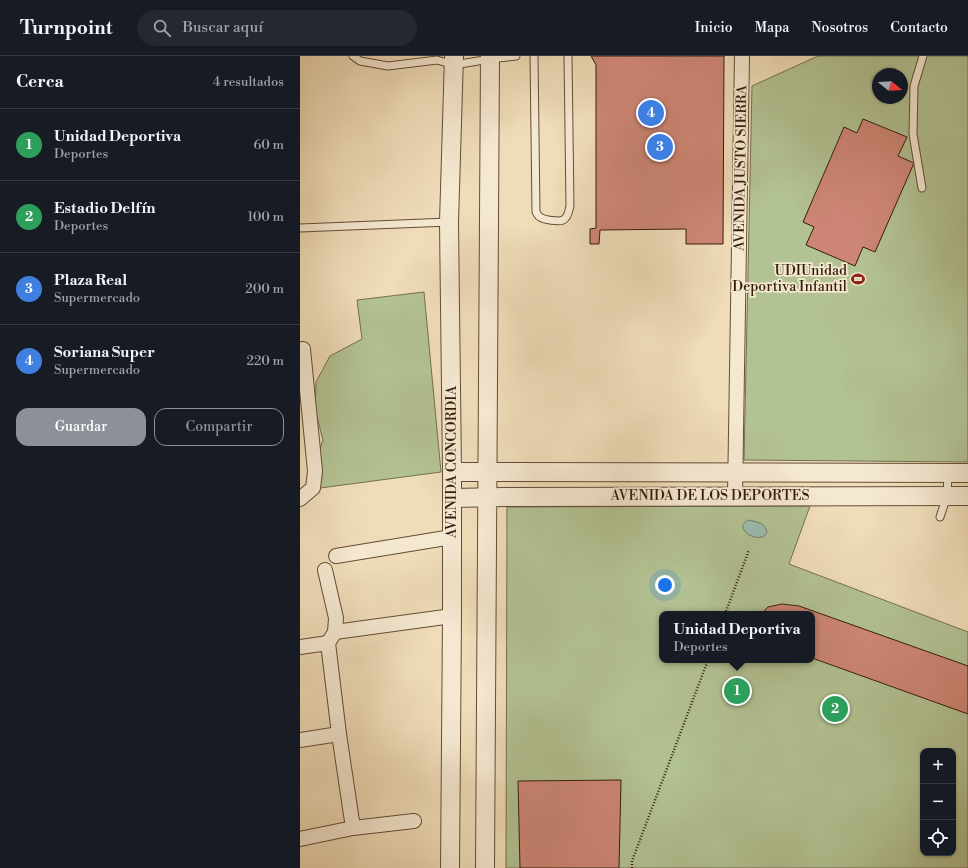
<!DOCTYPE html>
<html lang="es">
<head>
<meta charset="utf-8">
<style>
  body { margin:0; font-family:"Libre Bodoni",serif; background:#242831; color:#f1f3f6 }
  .controls { position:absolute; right:12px; bottom:12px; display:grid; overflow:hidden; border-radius:8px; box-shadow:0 1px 3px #0004 }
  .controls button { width:36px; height:36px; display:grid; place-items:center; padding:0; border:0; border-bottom:1px solid #363941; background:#171b24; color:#f1f3f6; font:20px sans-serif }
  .compass { position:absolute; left:572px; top:12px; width:36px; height:36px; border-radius:50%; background:#171b24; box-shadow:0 1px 3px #0004; rotate:108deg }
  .you { position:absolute; left:365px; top:529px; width:14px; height:14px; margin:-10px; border:3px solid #fff; border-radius:50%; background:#1a73e8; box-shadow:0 0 0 6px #1a73e833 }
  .badge { display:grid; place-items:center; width:26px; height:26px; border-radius:50%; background:#8c9099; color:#fff; font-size:13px; font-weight:700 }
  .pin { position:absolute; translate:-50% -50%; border:2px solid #fff; box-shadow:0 1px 4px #0006 }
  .popup { position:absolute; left:359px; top:555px; width:156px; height:52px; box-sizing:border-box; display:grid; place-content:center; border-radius:8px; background:#171b24; filter:drop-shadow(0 1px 3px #0005); font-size:13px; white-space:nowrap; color:#9ea1a6 }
  .popup b { font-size:15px; color:#f1f3f6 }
  .popup::after { content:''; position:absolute; left:50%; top:100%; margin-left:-8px; border:8px solid transparent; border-top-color:#171b24 }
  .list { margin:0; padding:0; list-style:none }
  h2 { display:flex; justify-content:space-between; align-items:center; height:52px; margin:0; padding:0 16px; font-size:17px }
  h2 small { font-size:13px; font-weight:400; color:#9ea1a6 }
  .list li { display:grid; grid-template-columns:26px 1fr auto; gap:12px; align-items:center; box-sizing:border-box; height:72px; padding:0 16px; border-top:1px solid #363941 }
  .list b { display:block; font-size:15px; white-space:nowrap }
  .list p { margin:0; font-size:13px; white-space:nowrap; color:#9ea1a6 }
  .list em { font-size:13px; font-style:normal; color:#9ea1a6 }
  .actions { display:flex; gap:8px; padding:12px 16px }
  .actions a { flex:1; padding:9px 0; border:1px solid #8c9099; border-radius:12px; text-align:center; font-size:14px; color:#8c9099 }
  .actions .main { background:#8c9099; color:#fff }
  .icon { flex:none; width:22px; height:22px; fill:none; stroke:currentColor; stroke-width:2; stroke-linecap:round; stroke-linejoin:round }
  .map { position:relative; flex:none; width:668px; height:812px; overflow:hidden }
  header { display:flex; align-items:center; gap:24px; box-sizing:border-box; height:56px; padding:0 20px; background:#171b24; border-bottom:1px solid #363941 }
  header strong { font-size:19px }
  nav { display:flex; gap:22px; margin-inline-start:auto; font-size:14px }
  .search { width:280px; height:36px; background:#242831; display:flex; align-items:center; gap:10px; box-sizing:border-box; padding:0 14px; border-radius:22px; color:#9ea1a6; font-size:15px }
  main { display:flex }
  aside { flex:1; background:#171b24 }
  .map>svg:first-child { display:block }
</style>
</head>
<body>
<header>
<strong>Turnpoint</strong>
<div class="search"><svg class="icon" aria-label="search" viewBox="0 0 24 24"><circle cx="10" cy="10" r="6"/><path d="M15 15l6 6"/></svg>Buscar aquí</div>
<nav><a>Inicio</a><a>Mapa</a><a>Nosotros</a><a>Contacto</a></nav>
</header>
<main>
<aside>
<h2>Cerca<small>4 resultados</small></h2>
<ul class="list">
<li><span class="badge" style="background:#2e9e5b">1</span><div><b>Unidad Deportiva</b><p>Deportes</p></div><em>60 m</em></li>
<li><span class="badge" style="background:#2e9e5b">2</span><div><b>Estadio Delfín</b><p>Deportes</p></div><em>100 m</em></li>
<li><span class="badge" style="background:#3f7fe0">3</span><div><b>Plaza Real</b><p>Supermercado</p></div><em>200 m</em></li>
<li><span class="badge" style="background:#3f7fe0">4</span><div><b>Soriana Super</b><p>Supermercado</p></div><em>220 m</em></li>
</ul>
<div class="actions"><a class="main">Guardar</a><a>Compartir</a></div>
</aside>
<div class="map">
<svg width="668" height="812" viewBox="0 0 668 812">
  <rect width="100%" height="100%" fill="#efdcb8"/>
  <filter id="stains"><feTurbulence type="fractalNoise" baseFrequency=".005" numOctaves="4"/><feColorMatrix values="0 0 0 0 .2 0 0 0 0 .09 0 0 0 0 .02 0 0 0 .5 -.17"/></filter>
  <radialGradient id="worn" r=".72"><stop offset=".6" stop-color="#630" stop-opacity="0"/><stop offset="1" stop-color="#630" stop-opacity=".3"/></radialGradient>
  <!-- green -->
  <g fill="#b3c293" stroke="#74704e" fill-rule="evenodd">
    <path d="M518 0H668V406L444 404 452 30ZM578 18H602V42H578Z"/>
    <polygon points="124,236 141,416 20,432 17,401 23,384 15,353 16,326 30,300 62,283 57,244"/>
    <path d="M510 450 489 508 668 576V812H206L207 451ZM362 558H512V604H362ZM623 695H653V797H623Z"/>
  </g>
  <!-- water -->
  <path fill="#9abcb0" stroke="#717c6e" d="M449 464C457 466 466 467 467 477 458 490 431 471 449 464Z"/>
  <!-- building -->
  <g fill="#ce8676" stroke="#341d0a">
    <polygon points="291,0 424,0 423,188 386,188 386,173 300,174 299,188 290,188 290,173 296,172 296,9"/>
    <polygon points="563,63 607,81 598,100 614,107 575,196 563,191 555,210 506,189 514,171 503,166 544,71 557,77"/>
    <polygon points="482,548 499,550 668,610 668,658 512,602 512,558 461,558 468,551"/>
    <polygon points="321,724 319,812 220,812 218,725"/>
  </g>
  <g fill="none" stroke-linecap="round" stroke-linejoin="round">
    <!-- service casing -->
    <g stroke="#634d36" stroke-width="9">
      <g id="service">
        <polyline points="53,0 60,5 88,10 137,4 154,9 190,3 216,0"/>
        <path d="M234 0 236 156C238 159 238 160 240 161 244 164 259 166 263 164 268 162 269 154 270 150L268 0"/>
        <polyline points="622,132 613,78 614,30 623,0"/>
        <polyline points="0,172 149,166"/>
        <polyline points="640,461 647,440 648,417"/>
      </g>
    </g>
    <!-- minor casing -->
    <g stroke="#634d36" stroke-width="16">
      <g id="minor">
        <polyline points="435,440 442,0"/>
        <polyline points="0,443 13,432 15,415 3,293"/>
        <polyline points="36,500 152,481"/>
        <polyline points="25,514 36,562 35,576 28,587 39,678 53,772"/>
        <polyline points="35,576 152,560"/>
        <polyline points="0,591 28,587"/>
        <polyline points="0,684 39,678"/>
        <polyline points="0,783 53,772 114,765"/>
      </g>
    </g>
    <!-- tertiary casing -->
    <g stroke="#634d36" stroke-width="20">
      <g id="tertiary">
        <polyline points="152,416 668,417"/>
        <polyline points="152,442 204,441 668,440"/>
        <polyline points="150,812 152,560 152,416 149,166 154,0"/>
        <polyline points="185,812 190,0"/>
      </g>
    </g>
    <!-- path -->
    <g stroke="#341d0a" stroke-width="2.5" stroke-dasharray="1 2" stroke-linecap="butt">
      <polyline points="425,558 449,494"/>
      <polyline points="332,812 332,805 408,604"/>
    </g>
    <!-- service -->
    <use href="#service" stroke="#f5e8d1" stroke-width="7"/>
    <!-- minor -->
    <use href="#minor" stroke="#f5e8d1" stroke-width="14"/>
    <!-- tertiary -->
    <use href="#tertiary" stroke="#f5e8d1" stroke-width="18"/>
  </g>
  <!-- icons -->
  <defs>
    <g id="stadium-bare" transform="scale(1.08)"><path d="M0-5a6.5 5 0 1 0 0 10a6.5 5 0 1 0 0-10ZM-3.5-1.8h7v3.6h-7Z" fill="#8f2418" stroke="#f5e8d1" stroke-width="2.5" paint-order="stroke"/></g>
  </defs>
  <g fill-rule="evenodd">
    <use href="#stadium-bare" x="558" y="223"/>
  </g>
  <g text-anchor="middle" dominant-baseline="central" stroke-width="3.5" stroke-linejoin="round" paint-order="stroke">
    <!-- street labels -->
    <g font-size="14" fill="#341d0a" stroke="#f5e8d1">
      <text transform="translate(441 112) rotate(-89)">AVENIDA JUSTO SIERRA</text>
      <text transform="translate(152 406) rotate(-90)">AVENIDA CONCORDIA</text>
      <text x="410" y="440">AVENIDA DE LOS DEPORTES</text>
    </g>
    <!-- poi labels -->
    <g font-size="14" fill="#341d0a" stroke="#f5e8d1" text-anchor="end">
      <text x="547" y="215">UDIUnidad<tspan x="547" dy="16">Deportiva Infantil</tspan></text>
    </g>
  </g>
  <rect width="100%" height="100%" filter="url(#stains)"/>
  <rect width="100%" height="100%" fill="url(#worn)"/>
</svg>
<div class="controls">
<button>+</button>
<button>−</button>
<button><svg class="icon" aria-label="locate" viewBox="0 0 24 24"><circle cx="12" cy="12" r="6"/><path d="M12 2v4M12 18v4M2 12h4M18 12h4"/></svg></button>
</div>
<svg class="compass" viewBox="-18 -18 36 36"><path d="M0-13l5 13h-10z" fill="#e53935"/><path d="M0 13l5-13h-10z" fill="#9ea1a6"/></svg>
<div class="you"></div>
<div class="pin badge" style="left:437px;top:635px;background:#2e9e5b">1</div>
<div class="popup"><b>Unidad Deportiva</b>Deportes</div>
<div class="pin badge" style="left:535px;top:653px;background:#2e9e5b">2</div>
<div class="pin badge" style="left:360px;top:91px;background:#3f7fe0">3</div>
<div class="pin badge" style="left:351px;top:57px;background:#3f7fe0">4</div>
</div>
</main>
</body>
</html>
